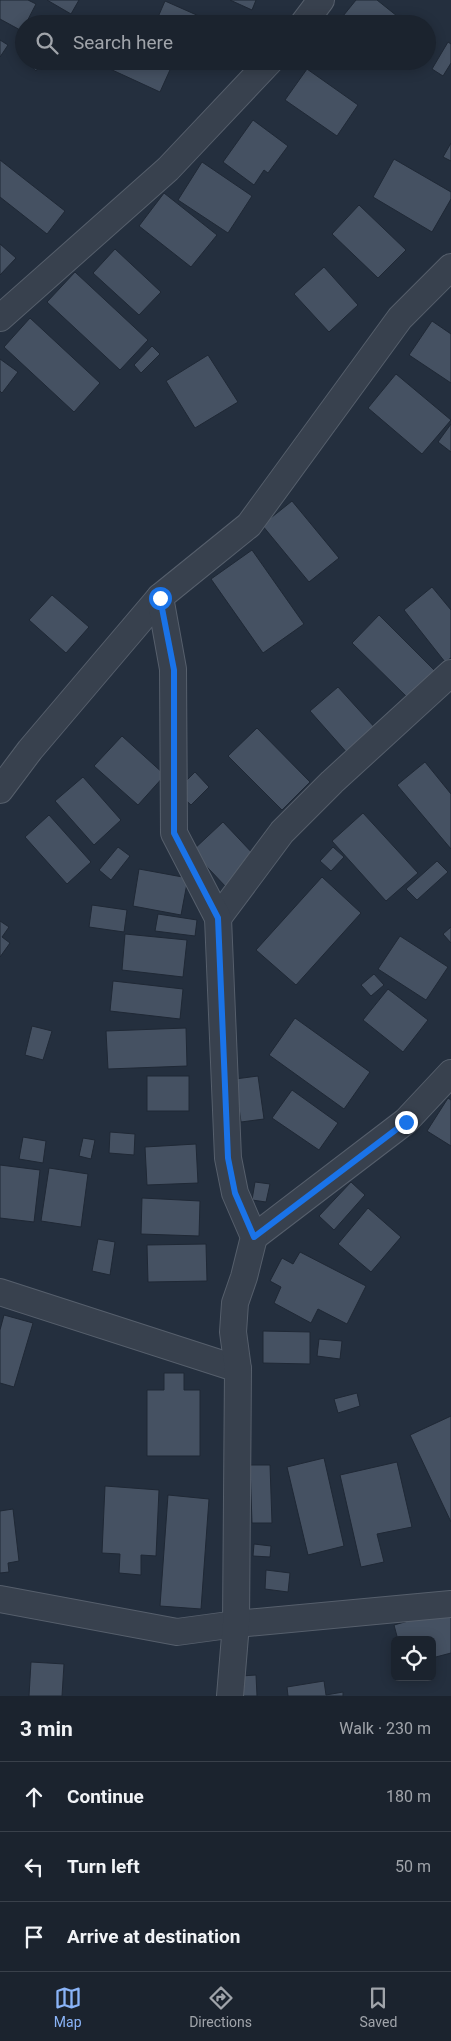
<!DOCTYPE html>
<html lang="en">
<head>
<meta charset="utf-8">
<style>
  body { margin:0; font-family:Roboto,sans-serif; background:#282f3a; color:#f1f3f6 }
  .controls { position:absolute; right:15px; bottom:15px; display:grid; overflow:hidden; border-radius:8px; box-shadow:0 2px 12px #0003 }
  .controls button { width:45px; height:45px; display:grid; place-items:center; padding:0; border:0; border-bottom:1px solid #39404a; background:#1b232e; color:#f1f3f6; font:25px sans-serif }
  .stop { position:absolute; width:15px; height:15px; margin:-11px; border:4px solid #1a73e8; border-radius:50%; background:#fff }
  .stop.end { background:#1a73e8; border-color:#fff; box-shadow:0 1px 5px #0008 }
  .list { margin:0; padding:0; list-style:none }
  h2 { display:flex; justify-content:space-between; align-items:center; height:65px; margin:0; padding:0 20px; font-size:21px }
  h2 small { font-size:16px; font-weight:400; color:#a0a4aa }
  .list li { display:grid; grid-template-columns:32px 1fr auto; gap:15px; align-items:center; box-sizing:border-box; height:70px; padding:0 20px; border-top:1px solid #39404a }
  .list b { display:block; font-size:19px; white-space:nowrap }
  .list em { font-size:16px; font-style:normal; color:#a0a4aa }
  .icon { flex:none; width:28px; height:28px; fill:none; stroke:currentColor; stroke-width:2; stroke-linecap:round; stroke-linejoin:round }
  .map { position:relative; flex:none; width:451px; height:1696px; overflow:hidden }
  .search { position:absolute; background:#1b232e; box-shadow:0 2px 12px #0003; left:15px; right:15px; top:15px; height:55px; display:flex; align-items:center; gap:12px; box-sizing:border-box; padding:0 18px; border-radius:28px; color:#a0a4aa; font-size:19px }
  .sheet { height:275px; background:#1b232e }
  nav { display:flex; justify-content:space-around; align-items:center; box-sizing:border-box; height:70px; border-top:1px solid #39404a; background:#1b232e; font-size:14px; color:#a0a4aa }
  nav a { display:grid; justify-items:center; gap:2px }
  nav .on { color:#8ab4f8 }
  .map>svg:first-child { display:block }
</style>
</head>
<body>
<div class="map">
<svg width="451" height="1696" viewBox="0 0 451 1696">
  <rect width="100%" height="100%" fill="#242f3e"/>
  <!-- building -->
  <g fill="#455162" stroke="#1f2835">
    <polygon points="0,0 28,0 36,4 22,31 0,19"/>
    <polygon points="47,0 79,0 71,14"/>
    <polygon points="230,0 256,0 252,10"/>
    <polygon points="356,0 377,0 407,24 343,24 339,21"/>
    <polygon points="165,1 217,24 155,24"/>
    <polygon points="0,40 8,45 0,57"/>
    <polygon points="448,42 451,44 451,63 443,76 432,69"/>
    <polygon points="27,61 43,61 36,71"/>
    <polygon points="98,61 174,61 160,92 97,63"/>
    <polygon points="307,69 358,105 337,136 285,100"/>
    <polygon points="253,120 288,146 268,173 264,170 254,185 223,162"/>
    <polygon points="451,143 451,161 443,157"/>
    <polygon points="394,159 451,192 451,199 432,232 373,197"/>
    <polygon points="0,160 65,211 47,234 0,197"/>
    <polygon points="202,162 252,196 228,233 178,200"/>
    <polygon points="164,193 217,235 191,267 139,226"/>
    <polygon points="359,205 406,250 378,278 332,234"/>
    <polygon points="0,244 16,258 0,275"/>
    <polygon points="115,249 161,292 139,315 93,273"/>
    <polygon points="324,267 358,305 329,332 294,294"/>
    <polygon points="75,272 148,340 120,370 47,302"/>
    <polygon points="30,318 100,383 74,412 4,347"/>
    <polygon points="432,321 451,334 451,383 409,355"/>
    <polygon points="152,346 160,354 141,373 134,365"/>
    <polygon points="208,355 238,402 195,428 166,381"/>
    <polygon points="0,359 18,372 2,393 0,391"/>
    <polygon points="396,374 451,420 422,454 368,408"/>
    <polygon points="451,424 451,452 438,442"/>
    <polygon points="292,501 339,558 309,582 262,525"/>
    <polygon points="252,550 304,624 263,653 211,579"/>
    <polygon points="432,587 451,610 451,658 445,662 404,610"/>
    <polygon points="52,595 89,627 66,653 29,620"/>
    <polygon points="379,615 435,671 408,698 352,643"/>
    <polygon points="338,687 377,730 349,755 310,711"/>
    <polygon points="257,728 310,782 282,810 228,756"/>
    <polygon points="122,736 165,775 138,805 94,766"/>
    <polygon points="425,762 451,794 451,849 397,785"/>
    <polygon points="195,772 209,787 191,805 176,791"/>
    <polygon points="83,777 121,820 94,845 55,801"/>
    <polygon points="363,813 418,873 386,901 332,841"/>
    <polygon points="49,815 91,862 67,884 25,837"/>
    <polygon points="223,822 257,858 226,887 192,851"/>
    <polygon points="118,847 130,856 111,880 99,870"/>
    <polygon points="333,847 344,857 331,871 320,861"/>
    <polygon points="437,861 448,872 417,900 406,889"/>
    <polygon points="139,869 188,878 181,915 133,906"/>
    <polygon points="322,877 361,913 296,985 256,950"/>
    <polygon points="92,905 127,910 124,932 89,927"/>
    <polygon points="158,914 197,920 195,936 155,931"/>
    <polygon points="0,921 9,927 2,937 10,943 0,957"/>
    <polygon points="451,927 451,943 443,934"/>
    <polygon points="125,934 187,940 183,977 122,970"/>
    <polygon points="400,936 448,967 426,1000 378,969"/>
    <polygon points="374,974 384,985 371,996 361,985"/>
    <polygon points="113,981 183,989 180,1019 110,1011"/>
    <polygon points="388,989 428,1020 403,1052 363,1020"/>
    <polygon points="295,1018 370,1072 344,1109 269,1055"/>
    <polygon points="32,1026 52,1031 43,1060 25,1055"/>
    <polygon points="186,1028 187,1066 108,1069 106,1031"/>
    <rect x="147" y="1076" width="42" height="35"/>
    <polygon points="258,1076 264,1119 241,1122 235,1079"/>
    <polygon points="292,1090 338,1123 319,1150 272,1118"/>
    <polygon points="448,1098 451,1100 451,1146 427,1131"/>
    <polygon points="110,1132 135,1134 134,1155 109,1153"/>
    <polygon points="23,1137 46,1141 43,1163 19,1159"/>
    <polygon points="83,1138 95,1140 91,1159 79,1156"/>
    <polygon points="196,1144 198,1183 147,1185 145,1147"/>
    <polygon points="0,1165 40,1170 34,1222 0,1218"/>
    <polygon points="49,1168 88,1174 81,1227 41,1221"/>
    <polygon points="255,1182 270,1184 266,1202 252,1200"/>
    <polygon points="351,1182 365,1195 334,1230 319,1216"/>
    <polygon points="142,1198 200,1201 199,1236 141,1234"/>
    <polygon points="368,1208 401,1237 371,1272 338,1244"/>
    <polygon points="98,1239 115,1242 110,1275 92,1271"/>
    <polygon points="206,1244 207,1281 148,1282 147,1245"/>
    <polygon points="300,1252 366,1286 347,1324 318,1309 311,1323 274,1303 281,1287 270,1281 282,1258 293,1264"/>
    <polygon points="4,1315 33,1323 14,1387 0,1383 0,1330"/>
    <polygon points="263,1331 310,1332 310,1364 263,1363"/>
    <polygon points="319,1339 342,1341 340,1359 317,1356"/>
    <polygon points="164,1373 184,1373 184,1390 200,1390 200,1456 147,1456 147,1390 164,1390"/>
    <polygon points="357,1393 360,1406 338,1413 334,1399"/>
    <polygon points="451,1416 451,1522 410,1435"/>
    <polygon points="324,1458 344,1546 308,1555 287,1467"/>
    <polygon points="397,1462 412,1527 377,1534 384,1562 361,1567 340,1475"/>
    <polygon points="250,1465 270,1465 272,1523 252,1523"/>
    <polygon points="105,1486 159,1490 156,1556 141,1555 141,1575 119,1573 120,1554 102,1553"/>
    <polygon points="168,1495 209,1499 201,1609 160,1606"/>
    <polygon points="13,1509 19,1561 8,1563 9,1572 0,1573 0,1511"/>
    <polygon points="254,1544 271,1546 270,1557 253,1556"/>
    <polygon points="266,1570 290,1573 288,1592 265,1589"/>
    <polygon points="451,1609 451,1653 432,1658 432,1640 398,1640 394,1625"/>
    <polygon points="31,1662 64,1664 62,1696 29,1696"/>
    <polygon points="256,1675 257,1696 242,1696 241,1676"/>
    <polygon points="324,1681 326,1695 343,1692 343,1696 288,1696 287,1687"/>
  </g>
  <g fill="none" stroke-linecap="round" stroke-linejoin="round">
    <!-- street casing -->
    <g stroke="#565f6c" stroke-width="28">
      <g id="street">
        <polyline points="303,24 321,0"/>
        <polyline points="0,318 168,169 270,61"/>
        <polyline points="0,790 30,750 160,597"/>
        <polyline points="218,918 282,832 332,782 451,673"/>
        <polyline points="254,1237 406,1121 451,1073"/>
        <polyline points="0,1292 238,1369"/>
        <polyline points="0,1599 177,1632 236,1624 451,1604"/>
        <polyline points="230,1696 236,1624 238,1369 233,1332 235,1303 244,1277 254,1237 235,1193 228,1158 218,918 174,833 173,669 160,597 249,525 400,318 451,267"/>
      </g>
    </g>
    <!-- street -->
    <use href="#street" stroke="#38414e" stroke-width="26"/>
  </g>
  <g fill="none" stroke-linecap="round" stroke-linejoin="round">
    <!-- route -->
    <polyline stroke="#1a73e8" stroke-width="6" points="160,598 174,670 174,833 218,918 228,1158 235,1193 254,1237 406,1122"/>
  </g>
</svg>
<div class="controls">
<button><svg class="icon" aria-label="locate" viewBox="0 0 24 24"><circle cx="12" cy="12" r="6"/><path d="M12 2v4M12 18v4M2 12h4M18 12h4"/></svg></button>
</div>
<div class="stop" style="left:160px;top:598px"></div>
<div class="stop end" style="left:406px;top:1122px"></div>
<div class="search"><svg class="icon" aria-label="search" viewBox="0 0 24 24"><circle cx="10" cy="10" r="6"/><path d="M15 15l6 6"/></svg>Search here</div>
</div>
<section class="sheet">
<h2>3 min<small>Walk · 230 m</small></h2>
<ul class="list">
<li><svg class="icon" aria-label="ahead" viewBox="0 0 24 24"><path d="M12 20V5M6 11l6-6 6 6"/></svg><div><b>Continue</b></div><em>180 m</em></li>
<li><svg class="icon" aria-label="left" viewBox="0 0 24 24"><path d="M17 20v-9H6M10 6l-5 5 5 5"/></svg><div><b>Turn left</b></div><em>50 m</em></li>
<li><svg class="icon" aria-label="arrive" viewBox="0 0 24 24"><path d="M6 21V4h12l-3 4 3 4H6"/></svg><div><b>Arrive at destination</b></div></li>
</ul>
</section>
<nav>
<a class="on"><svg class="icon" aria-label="map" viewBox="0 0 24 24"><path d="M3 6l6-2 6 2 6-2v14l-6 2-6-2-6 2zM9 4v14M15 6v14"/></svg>Map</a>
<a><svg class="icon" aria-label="directions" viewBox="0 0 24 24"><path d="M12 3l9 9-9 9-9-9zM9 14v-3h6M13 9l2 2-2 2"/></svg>Directions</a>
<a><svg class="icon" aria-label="saved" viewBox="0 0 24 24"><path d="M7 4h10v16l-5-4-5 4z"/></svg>Saved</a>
</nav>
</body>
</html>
